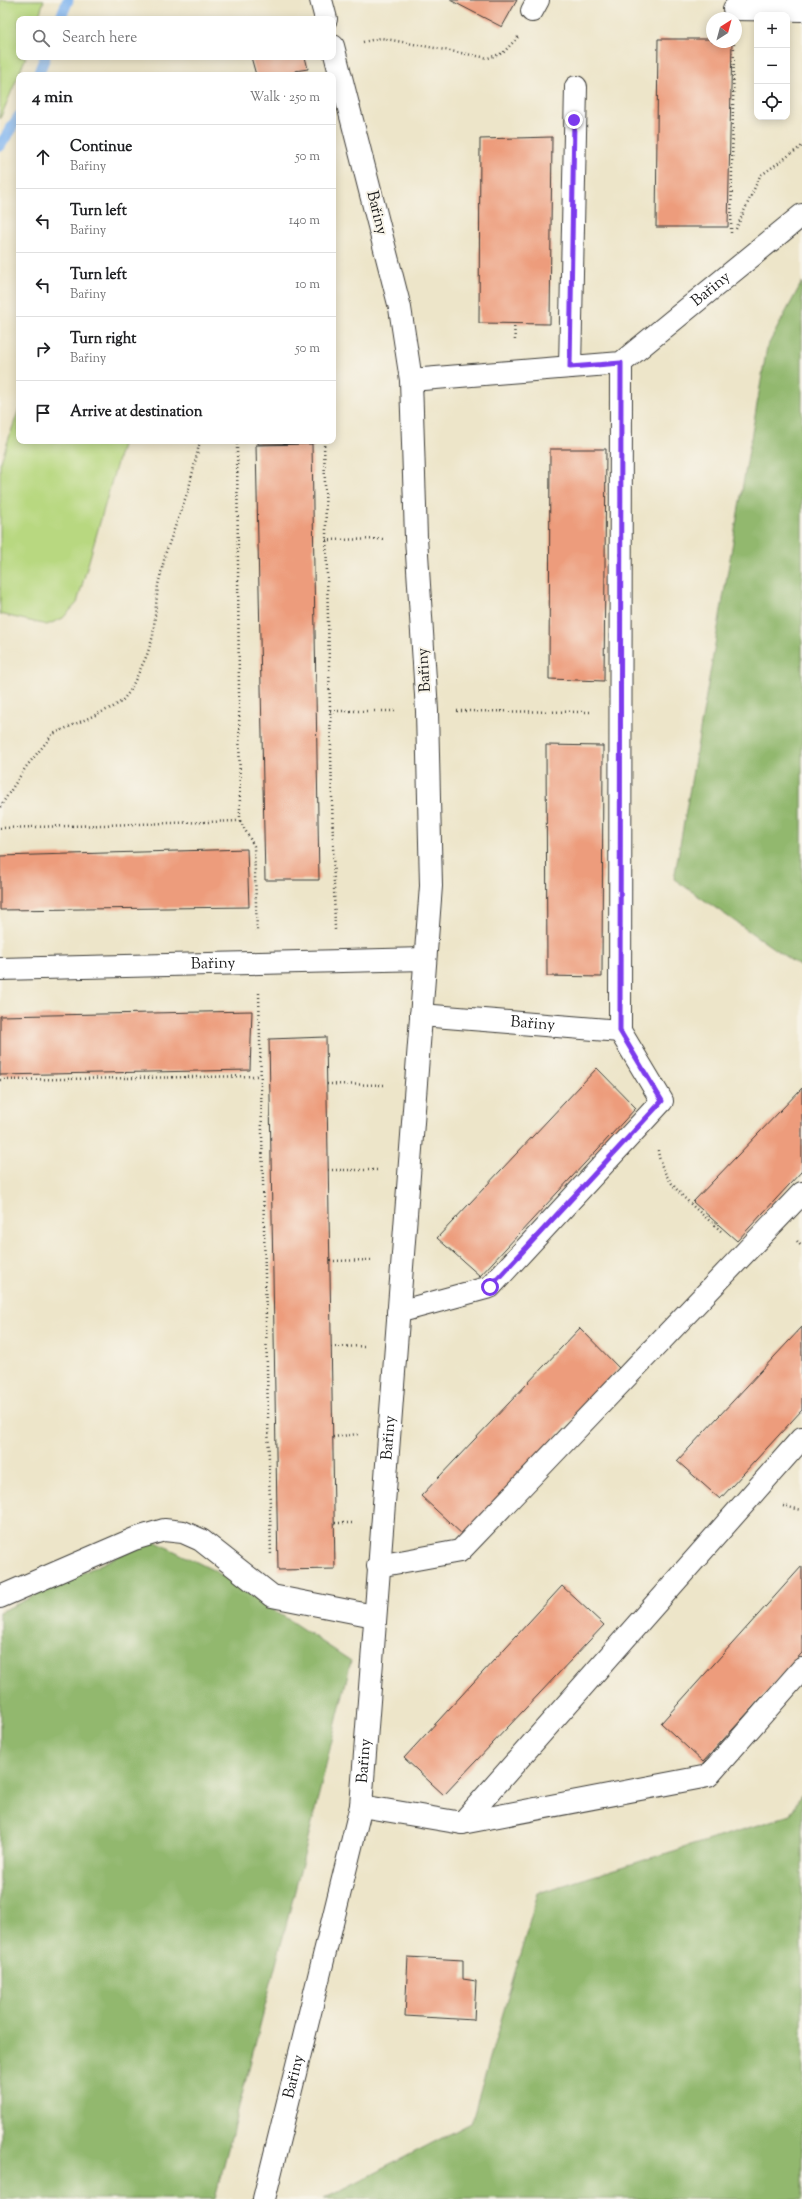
<!DOCTYPE html>
<html lang="en">
<head>
<meta charset="utf-8">
<style>
  body { margin:0; font-family:"Sorts Mill Goudy",serif; background:#f6f6f6; color:#202124 }
  .controls { position:absolute; right:12px; top:12px; display:grid; overflow:hidden; border-radius:8px; box-shadow:0 2px 10px #0003 }
  .controls button { width:36px; height:36px; display:grid; place-items:center; padding:0; border:0; border-bottom:1px solid #e0e0e0; background:#fff; color:#202124; font:20px sans-serif }
  .compass { position:absolute; left:706px; top:12px; width:36px; height:36px; border-radius:50%; background:#fff; box-shadow:0 2px 10px #0003; rotate:36deg }
  .stop { position:absolute; width:12px; height:12px; margin:-9px; border:3px solid #7c3aed; border-radius:50%; background:#fff }
  .stop.end { background:#7c3aed; border-color:#fff; box-shadow:0 1px 4px #0008 }
  .list { margin:0; padding:0; list-style:none }
  h2 { display:flex; justify-content:space-between; align-items:center; height:52px; margin:0; padding:0 16px; font-size:17px }
  h2 small { font-size:13px; font-weight:400; color:#757577 }
  .list li { display:grid; grid-template-columns:26px 1fr auto; gap:12px; align-items:center; box-sizing:border-box; height:64px; padding:0 16px; border-top:1px solid #e0e0e0 }
  .list b { display:block; font-size:15px; white-space:nowrap }
  .list p { margin:0; font-size:13px; white-space:nowrap; color:#757577 }
  .list em { font-size:13px; font-style:normal; color:#757577 }
  .icon { flex:none; width:22px; height:22px; fill:none; stroke:currentColor; stroke-width:2; stroke-linecap:round; stroke-linejoin:round }
  .map { position:relative; flex:none; width:802px; height:2199px; overflow:hidden }
  .search { position:absolute; background:#fff; box-shadow:0 2px 10px #0003; left:16px; top:16px; width:320px; height:44px; display:flex; align-items:center; gap:10px; box-sizing:border-box; padding:0 14px; border-radius:8px; color:#757577; font-size:15px }
  .panel { position:absolute; background:#fff; box-shadow:0 2px 10px #0003; left:16px; top:72px; width:320px; height:372px; border-radius:8px }
  .map>svg:first-child { display:block }
</style>
</head>
<body>
<div class="map">
<svg width="802" height="2199" viewBox="0 0 802 2199">
  <rect width="100%" height="100%" fill="#f7f3e8"/>
  <filter id="ink" filterUnits="userSpaceOnUse"><feTurbulence type="fractalNoise" baseFrequency=".025" numOctaves="2"/><feDisplacementMap in="SourceGraphic" scale="8" xChannelSelector="R" yChannelSelector="G"/><feConvolveMatrix kernelMatrix="1 2 1 2 8 2 1 2 1" color-interpolation-filters="sRGB"/></filter>
  <filter id="wash" filterUnits="userSpaceOnUse"><feTurbulence type="fractalNoise" baseFrequency=".012" numOctaves="4" result="noise"/><feDisplacementMap in="SourceGraphic" scale="16" xChannelSelector="R" yChannelSelector="G"/><feGaussianBlur stdDeviation="0.9" result="paint"/><feColorMatrix in="noise" values="0 0 0 0 0 0 0 0 0 0 0 0 0 0 0 0 0 1.4 0 .05"/><feComposite in="paint" operator="in"/></filter>
  <g filter="url(#wash)">
    <rect width="100%" height="100%" fill="#ede5c9"/>
    <!-- green -->
    <g fill="#b8d880" stroke="#6a7a4e">
      <polygon points="0,0 44,0 38,19 19,19 19,57 26,57 0,119"/>
      <polygon points="19,409 19,441 121,441 122,445 77,603 63,618 47,625 0,614 0,464"/>
    </g>
    <!-- forest -->
    <g fill="#92b86e" stroke="#576a45">
      <polygon points="802,282 802,968 674,879 767,347"/>
      <polygon points="152,1540 215,1571 351,1661 304,1856 215,2199 0,2199 0,1612"/>
      <polygon points="802,1793 802,2199 324,2199 471,2123 538,1893 790,1815"/>
    </g>
    <g fill="none" stroke-linecap="round" stroke-linejoin="round">
      <!-- stream -->
      <g stroke="#82b6f0" stroke-width="11">
        <polyline points="60,19 68,0"/>
        <polyline points="38,75 45,57"/>
        <polyline points="0,146 19,116"/>
      </g>
    </g>
    <g id="blocks">
      <!-- building -->
      <g fill="#ed9c7c">
        <polygon points="450,0 517,0 502,27"/>
        <polygon points="658,39 712,39 712,42 732,42 728,227 656,227"/>
        <polygon points="251,57 305,57 308,69 295,71 296,75 256,75"/>
        <polygon points="552,137 550,324 479,323 480,139"/>
        <polygon points="258,441 315,441 315,443 258,444"/>
        <polygon points="312,444 319,880 265,880 256,445"/>
        <polygon points="550,449 606,449 604,681 549,679"/>
        <polygon points="546,745 603,746 602,977 547,976"/>
        <polygon points="247,849 249,907 0,910 0,856"/>
        <polygon points="252,1011 250,1070 0,1075 0,1016"/>
        <polygon points="326,1037 335,1569 278,1570 269,1039"/>
        <polygon points="597,1068 636,1108 480,1276 437,1238"/>
        <polygon points="802,1088 802,1171 737,1241 693,1202"/>
        <polygon points="802,1327 802,1410 720,1499 677,1461"/>
        <polygon points="580,1328 619,1368 464,1536 421,1496"/>
        <polygon points="802,1566 802,1653 703,1762 661,1723"/>
        <polygon points="562,1586 604,1625 444,1795 404,1758"/>
        <polygon points="408,1957 463,1960 463,1979 476,1981 474,2020 405,2016"/>
      </g>
    </g>
  </g>
  <g filter="url(#ink)">
    <use href="#blocks" fill-opacity="0" stroke="#3b3a36" stroke-width="1"/>
    <g fill="none" stroke-linecap="round" stroke-linejoin="round">
      <!-- minor casing -->
      <g stroke="#3b3a36" stroke-width="24">
        <g id="minor">
          <polyline points="321,0 326,19"/>
          <polyline points="734,9 802,10"/>
          <polyline points="532,11 538,0"/>
          <polyline points="570,367 576,87"/>
          <path id="s1" d="M411 380 621 363 802 215"/>
          <path id="s2" d="M0 969 425 959"/>
          <path id="s3" d="M421 1015 620 1031"/>
          <polyline points="398,1312 490,1287 662,1101 620,1031 621,363"/>
          <polyline points="378,1566 460,1551 802,1193"/>
          <polyline points="0,1597 134,1539 164,1530 183,1532 201,1540 272,1596 374,1616"/>
          <polyline points="361,1806 462,1823 802,1438"/>
          <polyline points="462,1823 708,1776 802,1669"/>
          <path id="s4" d="M264 2199 361 1806 431 886 427 711 416 538 411 380 400 308 333 46"/>
        </g>
      </g>
      <!-- path -->
      <g stroke="#3b3a36" stroke-width="2.5" stroke-dasharray="1 3" stroke-linecap="butt">
        <polyline points="363,42 381,38 488,58 503,53 518,37"/>
        <polyline points="736,229 760,176 802,146"/>
        <polyline points="731,233 734,42"/>
        <polyline points="514,323 515,341"/>
        <polyline points="324,441 335,930"/>
        <polyline points="326,540 386,539"/>
        <polyline points="330,711 396,711"/>
        <polyline points="457,711 590,712"/>
        <polyline points="0,807 26,767 53,734 113,707 122,701 130,691 147,655 153,636 158,585 166,552 189,488 200,441"/>
        <polyline points="240,821 254,846 257,932"/>
        <polyline points="0,828 240,821 237,441"/>
        <polyline points="259,993 271,1556"/>
        <polyline points="0,1080 259,1076"/>
        <polyline points="327,1084 385,1085"/>
        <path d="M658 1150C661 1185 699 1210 722 1232"/>
        <polyline points="328,1170 380,1170"/>
        <polyline points="797,1241 802,1247"/>
        <polyline points="330,1261 371,1260"/>
        <polyline points="331,1347 365,1346"/>
        <polyline points="333,1437 358,1434"/>
        <polyline points="783,1506 802,1510"/>
        <polyline points="335,1523 352,1523"/>
      </g>
      <!-- minor -->
      <use href="#minor" stroke="#fff" stroke-width="22"/>
    </g>
  </g>
  <g fill="none" stroke-linecap="round" stroke-linejoin="round" filter="url(#ink)">
    <!-- route -->
    <polyline stroke="#7c3aed" stroke-width="5" points="490,1287 662,1101 620,1031 621,363 570,367 574,120"/>
  </g>
  <g text-anchor="middle" dominant-baseline="central" stroke-width="4" stroke-linejoin="round" paint-order="stroke">
    <!-- street labels -->
    <g font-size="16" fill="#1c1c1c" stroke="#f7f3e8">
      <text transform="translate(376 213) rotate(76)">Bařiny</text>
      <text stroke="none"><textPath href="#s1" startOffset="327">Bařiny</textPath></text>
      <text transform="translate(425 670) rotate(-94)">Bařiny</text>
      <text stroke="none"><textPath href="#s2" startOffset="213">Bařiny</textPath></text>
      <text stroke="none"><textPath href="#s3" startOffset="112">Bařiny</textPath></text>
      <text stroke="none"><textPath href="#s4" startOffset="774">Bařiny</textPath></text>
      <text stroke="none"><textPath href="#s4" startOffset="450">Bařiny</textPath></text>
      <text stroke="none"><textPath href="#s4" startOffset="126">Bařiny</textPath></text>
    </g>
  </g>
</svg>
<div class="controls">
<button>+</button>
<button>−</button>
<button><svg class="icon" aria-label="locate" viewBox="0 0 24 24"><circle cx="12" cy="12" r="6"/><path d="M12 2v4M12 18v4M2 12h4M18 12h4"/></svg></button>
</div>
<svg class="compass" viewBox="-18 -18 36 36"><path d="M0-13l5 13h-10z" fill="#e53935"/><path d="M0 13l5-13h-10z" fill="#757577"/></svg>
<div class="stop" style="left:490px;top:1287px"></div>
<div class="stop end" style="left:574px;top:120px"></div>
<div class="search"><svg class="icon" aria-label="search" viewBox="0 0 24 24"><circle cx="10" cy="10" r="6"/><path d="M15 15l6 6"/></svg>Search here</div>
<section class="panel">
<h2>4 min<small>Walk · 250 m</small></h2>
<ul class="list">
<li><svg class="icon" aria-label="ahead" viewBox="0 0 24 24"><path d="M12 20V5M6 11l6-6 6 6"/></svg><div><b>Continue</b><p>Bařiny</p></div><em>50 m</em></li>
<li><svg class="icon" aria-label="left" viewBox="0 0 24 24"><path d="M17 20v-9H6M10 6l-5 5 5 5"/></svg><div><b>Turn left</b><p>Bařiny</p></div><em>140 m</em></li>
<li><svg class="icon" aria-label="left" viewBox="0 0 24 24"><path d="M17 20v-9H6M10 6l-5 5 5 5"/></svg><div><b>Turn left</b><p>Bařiny</p></div><em>10 m</em></li>
<li><svg class="icon" aria-label="right" viewBox="0 0 24 24"><path d="M7 20v-9h11M14 6l5 5-5 5"/></svg><div><b>Turn right</b><p>Bařiny</p></div><em>50 m</em></li>
<li><svg class="icon" aria-label="arrive" viewBox="0 0 24 24"><path d="M6 21V4h12l-3 4 3 4H6"/></svg><div><b>Arrive at destination</b></div></li>
</ul>
</section>
</div>
</body>
</html>
